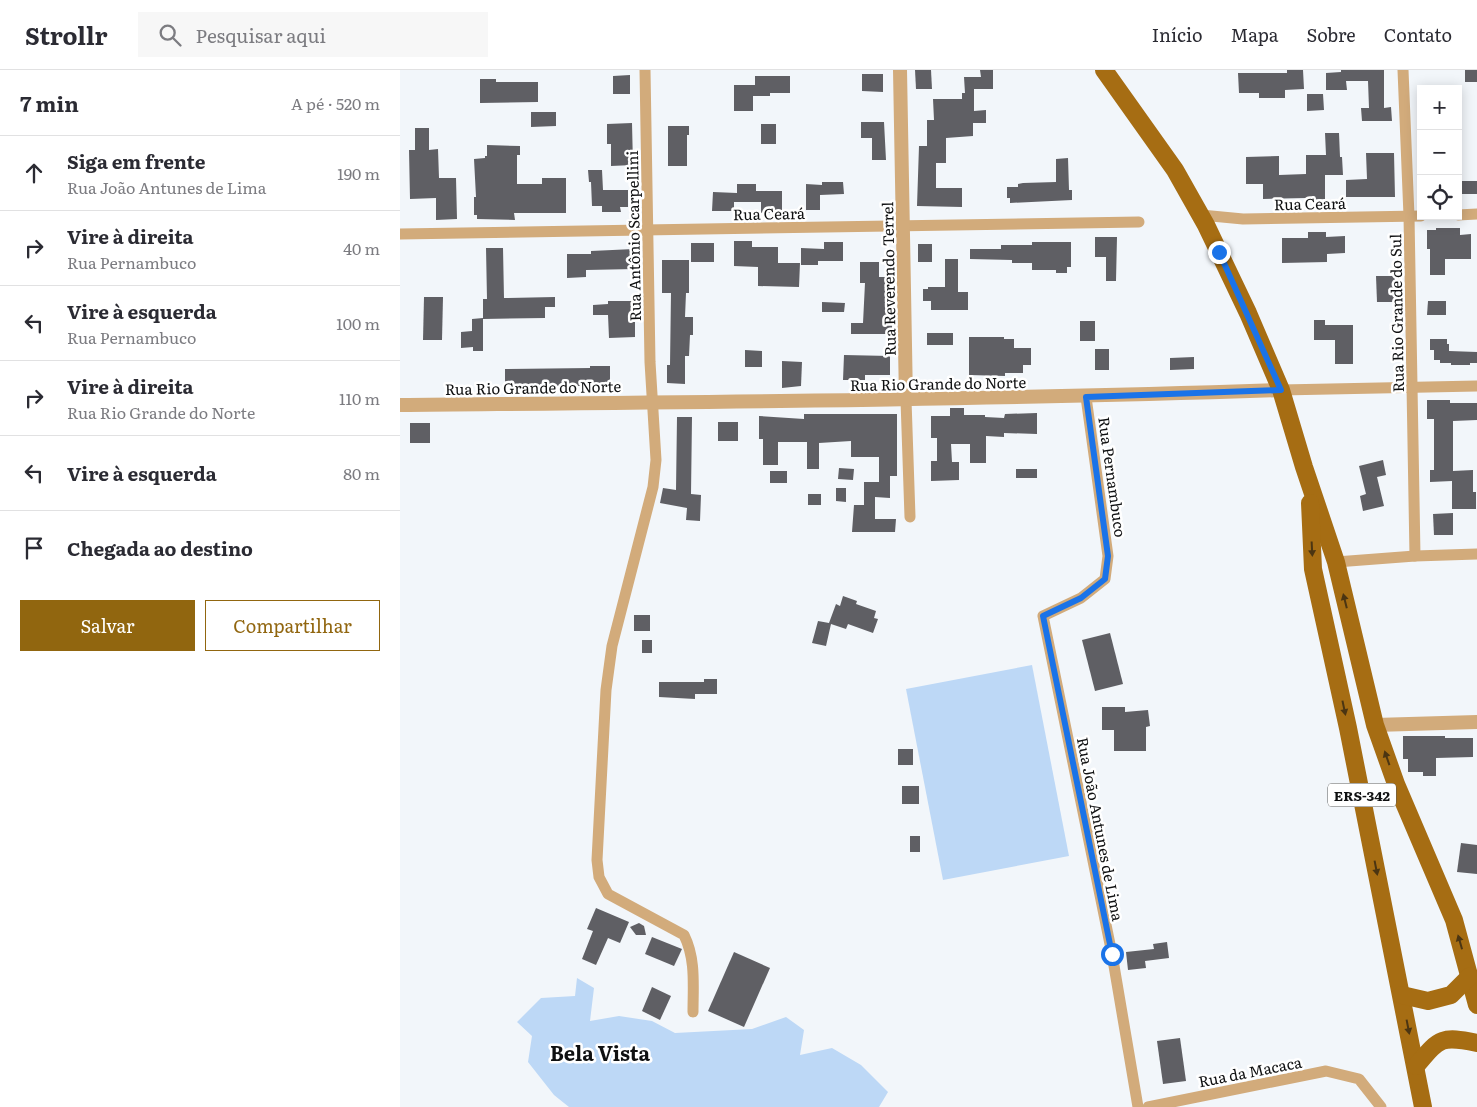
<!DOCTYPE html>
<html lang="pt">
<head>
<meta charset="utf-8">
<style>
  body { margin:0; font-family:Literata,serif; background:#f7f7f7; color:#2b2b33 }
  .controls { position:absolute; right:15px; top:15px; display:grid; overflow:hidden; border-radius:0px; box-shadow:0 2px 12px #0003 }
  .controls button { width:45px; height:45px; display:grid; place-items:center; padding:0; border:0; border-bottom:1px solid #e1e1e2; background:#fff; color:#2b2b33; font:25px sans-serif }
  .stop { position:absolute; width:15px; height:15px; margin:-11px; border:4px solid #1a73e8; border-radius:50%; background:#fff }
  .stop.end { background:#1a73e8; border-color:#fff; box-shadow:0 1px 5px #0008 }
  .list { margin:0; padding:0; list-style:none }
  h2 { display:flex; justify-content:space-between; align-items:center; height:65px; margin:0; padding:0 20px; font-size:21px }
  h2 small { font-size:16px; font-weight:400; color:#7c7c81 }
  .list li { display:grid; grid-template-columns:32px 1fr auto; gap:15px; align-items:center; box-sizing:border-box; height:75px; padding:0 20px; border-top:1px solid #e1e1e2 }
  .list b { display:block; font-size:19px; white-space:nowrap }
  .list p { margin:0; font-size:16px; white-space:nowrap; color:#7c7c81 }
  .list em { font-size:16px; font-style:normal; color:#7c7c81 }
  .actions { display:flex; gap:10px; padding:15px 20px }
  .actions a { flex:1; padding:11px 0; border:1px solid #91660f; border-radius:0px; text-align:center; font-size:18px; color:#91660f }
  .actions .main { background:#91660f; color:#fff }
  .icon { flex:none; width:28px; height:28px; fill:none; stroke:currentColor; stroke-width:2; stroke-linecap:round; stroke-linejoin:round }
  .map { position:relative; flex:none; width:1077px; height:1037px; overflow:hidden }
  header { display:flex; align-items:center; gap:30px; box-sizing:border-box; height:70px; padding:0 25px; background:#fff; border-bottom:1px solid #e1e1e2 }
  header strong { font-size:24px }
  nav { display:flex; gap:28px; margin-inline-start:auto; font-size:18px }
  .search { width:350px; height:45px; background:#f7f7f7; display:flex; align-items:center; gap:12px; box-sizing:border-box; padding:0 18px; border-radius:0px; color:#7c7c81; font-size:19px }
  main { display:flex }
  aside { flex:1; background:#fff }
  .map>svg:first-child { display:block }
</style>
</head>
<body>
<header>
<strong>Strollr</strong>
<div class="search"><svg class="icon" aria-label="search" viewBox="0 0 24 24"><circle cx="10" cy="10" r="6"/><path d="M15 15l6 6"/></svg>Pesquisar aqui</div>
<nav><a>Início</a><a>Mapa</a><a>Sobre</a><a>Contato</a></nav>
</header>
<main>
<aside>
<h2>7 min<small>A pé · 520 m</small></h2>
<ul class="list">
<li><svg class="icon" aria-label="ahead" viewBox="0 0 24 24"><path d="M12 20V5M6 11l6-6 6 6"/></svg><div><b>Siga em frente</b><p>Rua João Antunes de Lima</p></div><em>190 m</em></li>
<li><svg class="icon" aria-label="right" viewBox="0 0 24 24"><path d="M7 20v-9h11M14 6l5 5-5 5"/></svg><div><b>Vire à direita</b><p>Rua Pernambuco</p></div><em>40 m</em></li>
<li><svg class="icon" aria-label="left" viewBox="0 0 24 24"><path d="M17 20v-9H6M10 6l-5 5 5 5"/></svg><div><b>Vire à esquerda</b><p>Rua Pernambuco</p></div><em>100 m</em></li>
<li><svg class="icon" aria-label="right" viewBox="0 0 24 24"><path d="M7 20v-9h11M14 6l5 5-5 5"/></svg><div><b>Vire à direita</b><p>Rua Rio Grande do Norte</p></div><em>110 m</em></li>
<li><svg class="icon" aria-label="left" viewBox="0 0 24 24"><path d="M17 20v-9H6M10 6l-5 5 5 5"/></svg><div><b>Vire à esquerda</b></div><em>80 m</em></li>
<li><svg class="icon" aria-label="arrive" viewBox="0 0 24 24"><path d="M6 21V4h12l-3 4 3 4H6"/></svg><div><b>Chegada ao destino</b></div></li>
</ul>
<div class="actions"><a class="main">Salvar</a><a>Compartilhar</a></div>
</aside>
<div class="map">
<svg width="1077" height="1037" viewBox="0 0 1077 1037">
  <rect width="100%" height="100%" fill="#f2f6fa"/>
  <!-- green -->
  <g fill="#bdd8f6">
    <polygon points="632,595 669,786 543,810 506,619"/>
    <polygon points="177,908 194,918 190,951 219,946 252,951 275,963 352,959 386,947 404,960 400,985 432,978 461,995 488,1022 479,1037 169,1037 154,1025 128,992 132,966 117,952 141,928 175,926"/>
  </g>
  <!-- building -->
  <g fill="#5f5f64">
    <polygon points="515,0 531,0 532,19 516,19"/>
    <polygon points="580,0 593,0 593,19 574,19 574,41 586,40 586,53 573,53 573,66 546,68 546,93 536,93 536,118 562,118 562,137 517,136 519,76 527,76 527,50 534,50 533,29 562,29 562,23 565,23 564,7 581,7"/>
    <polygon points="887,0 903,0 904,19 885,20 885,28 859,28 859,23 839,23 838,3 887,3"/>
    <polygon points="941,0 984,0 984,38 991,37 992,51 962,51 961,38 969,38 968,11 946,11 947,20 926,20 926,3 941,2"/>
    <rect x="1065" y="0" width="12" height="12"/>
    <polygon points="462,4 483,4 483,22 462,21"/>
    <polygon points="230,5 230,24 213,24 213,6"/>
    <polygon points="355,6 390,6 390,23 370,23 370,26 353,26 353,41 334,41 334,15 355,15"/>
    <polygon points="80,9 96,9 96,12 138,12 138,32 80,33"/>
    <polygon points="907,24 923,24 924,40 907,41"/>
    <polygon points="131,42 156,42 156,56 131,57"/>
    <polygon points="461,52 484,52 486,90 472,90 472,68 461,68"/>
    <polygon points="232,53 233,95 211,96 211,74 207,74 207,54"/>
    <rect x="361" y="54" width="15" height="20"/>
    <polygon points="268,56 289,56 289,65 287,65 287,96 268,96"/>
    <polygon points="15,58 29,58 29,80 38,79 39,108 56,108 57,149 36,150 36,128 10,129 9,80 15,80"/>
    <polygon points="925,63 939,63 940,87 942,87 943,105 925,105 925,129 906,130 906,128 863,129 863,114 846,114 846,87 879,86 879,105 906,104 906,85 926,85"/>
    <polygon points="87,75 120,76 120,85 117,85 117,114 142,114 142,108 166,108 166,143 114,143 115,150 77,149 77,145 74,145 74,127 76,127 74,89 85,88 85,86 87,86"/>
    <polygon points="966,83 994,83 995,127 946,127 946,110 967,109"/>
    <polygon points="668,88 669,120 672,120 672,130 610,133 610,128 607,128 607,117 618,117 618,114 623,113 656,112 656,89"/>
    <polygon points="188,100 202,100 203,120 228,120 228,137 220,137 221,142 202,142 202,136 192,136 191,112 189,112"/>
    <rect x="1058" y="111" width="19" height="13"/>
    <polygon points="422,112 443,112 444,124 420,125 420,140 406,140 406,114 422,115"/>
    <polygon points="337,114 356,114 356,121 382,121 382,143 361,143 361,132 334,132 334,141 312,141 313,122 337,123"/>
    <polygon points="1036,158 1060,158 1060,165 1071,164 1071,189 1045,189 1045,205 1030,205 1030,179 1027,179 1027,160 1036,160"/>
    <polygon points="908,162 926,162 926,167 945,166 945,183 927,184 927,192 882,193 882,168 908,168"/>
    <polygon points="695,167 717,167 716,211 706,211 706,187 695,187"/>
    <polygon points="334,171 352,171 352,177 378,177 378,193 400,193 399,217 358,216 358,197 334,196"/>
    <polygon points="424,172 443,172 443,191 418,191 418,195 401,195 401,178 424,179"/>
    <polygon points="632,172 671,172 671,197 667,197 667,203 656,203 656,200 632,200 632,193 612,193 612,190 570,189 570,179 601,179 601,175 632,175"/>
    <rect x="291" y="173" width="23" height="19"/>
    <rect x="518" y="174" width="14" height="18"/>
    <polygon points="86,178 103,178 104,228 155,227 155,237 145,237 145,248 83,249 83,229 87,229"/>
    <polygon points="234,179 235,199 186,200 186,207 167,208 167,184 191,184 191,181"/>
    <polygon points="545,189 558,189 558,222 568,222 568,240 531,240 531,231 523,231 523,219 528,219 528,217 545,217"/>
    <polygon points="262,190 289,190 289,223 286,223 285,247 293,247 293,265 290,265 289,286 285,286 285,314 267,313 267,295 270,295 271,223 262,223"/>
    <polygon points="460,192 479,192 479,207 490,207 490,218 486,218 486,242 492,242 492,264 451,264 451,253 463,253 465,213 460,213"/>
    <polygon points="976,206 995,206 995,232 977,232"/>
    <polygon points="24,227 43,227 42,270 23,270"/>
    <polygon points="208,231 232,231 233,252 235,252 235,267 209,268 208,245 193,245 193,235 208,234"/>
    <polygon points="1028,231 1046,231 1046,245 1027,245"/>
    <polygon points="422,232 445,233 444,242 422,242"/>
    <polygon points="83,248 83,281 73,281 73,277 61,278 61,262 72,261 72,249"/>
    <polygon points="914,250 925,250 925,255 953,255 953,294 935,294 935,270 914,270"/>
    <rect x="680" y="251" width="15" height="20"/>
    <rect x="527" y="263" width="26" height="12"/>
    <polygon points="569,267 604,267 604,269 614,269 614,278 631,278 631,295 623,295 623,303 605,303 605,306 569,305"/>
    <polygon points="1030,269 1047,269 1047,274 1049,274 1049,281 1077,282 1077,293 1070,293 1070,295 1051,295 1051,293 1040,293 1040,290 1034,290 1034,280 1030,280"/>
    <rect x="695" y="279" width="14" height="21"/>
    <polygon points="345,280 362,281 362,297 345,297"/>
    <polygon points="444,285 490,286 490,305 465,305 465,310 443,310"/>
    <polygon points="794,287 794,299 770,300 770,288"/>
    <polygon points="382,291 402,292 401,316 382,318"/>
    <polygon points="190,296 210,296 210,316 150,316 150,318 105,319 105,299 190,298"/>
    <polygon points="1027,330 1050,330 1050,333 1077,333 1077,350 1053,351 1053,401 1073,400 1073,422 1076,422 1076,439 1052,439 1052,411 1030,412 1030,400 1034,400 1034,349 1027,349"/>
    <polygon points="550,338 564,338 564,345 585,345 585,347 604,348 605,344 637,343 637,364 604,363 604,367 586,366 586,393 570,393 570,374 551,374 552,392 559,392 559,410 531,411 531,391 537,391 537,368 531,368 531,346 550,346"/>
    <polygon points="404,344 497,344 497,406 490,406 490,428 475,427 475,449 496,449 495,462 452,462 454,435 464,435 464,412 479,412 479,387 451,387 451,371 419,373 419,399 407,399 407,372 378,372 378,395 363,395 363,369 359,369 359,346 404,349"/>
    <polygon points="277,347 292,347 291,424 301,425 300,451 286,450 287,438 260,433 263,418 276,420"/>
    <rect x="318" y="352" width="20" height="19"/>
    <rect x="10" y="353" width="20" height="20"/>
    <polygon points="983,390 986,405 977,407 984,436 963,441 960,426 966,424 959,396"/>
    <polygon points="439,398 454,399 453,410 438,409"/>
    <rect x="616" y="399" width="21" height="9"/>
    <rect x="370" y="401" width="17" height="12"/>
    <polygon points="436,418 446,418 446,432 436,431"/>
    <rect x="408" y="424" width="13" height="11"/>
    <polygon points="1053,443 1053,465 1034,465 1033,444"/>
    <polygon points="443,526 457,531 456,534 476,541 474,548 478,549 473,563 448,554 446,559 431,554 426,576 412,573 418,551 429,553 436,534 440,536"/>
    <rect x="234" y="545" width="16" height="16"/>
    <polygon points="710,563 723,614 695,621 682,570"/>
    <rect x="242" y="570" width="10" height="13"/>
    <polygon points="304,609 317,609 317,624 295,624 295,629 259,627 259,612 304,612"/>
    <polygon points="702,637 725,637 725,642 748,640 750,656 746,657 746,681 714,681 714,660 702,660"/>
    <polygon points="1003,666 1045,666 1045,668 1073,668 1073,687 1036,688 1036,706 1023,706 1023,702 1008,702 1008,689 1003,689"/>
    <rect x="498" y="679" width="15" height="16"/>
    <rect x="502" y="716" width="17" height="18"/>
    <rect x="510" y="766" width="10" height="16"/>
    <polygon points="1061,773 1077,775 1077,804 1057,802"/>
    <polygon points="196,838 229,852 220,873 208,868 196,895 182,889 193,861 187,859"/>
    <polygon points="239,853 244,856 246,865 236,865 230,857"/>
    <polygon points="252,867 282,879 274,896 245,884"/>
    <polygon points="767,872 769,888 745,891 746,898 728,900 726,882 754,879 753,874"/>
    <polygon points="334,882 370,898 344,957 308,941"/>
    <polygon points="252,917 271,926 260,950 242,941"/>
    <polygon points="780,968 786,1011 763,1014 757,971"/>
  </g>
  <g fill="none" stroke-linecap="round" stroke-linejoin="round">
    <!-- minor -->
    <g stroke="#d2ab7b" stroke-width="11">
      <path d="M245 0 250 292 256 390 253 417 212 576 206 620 197 790 199 807 208 824 284 865C296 889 293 916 293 942"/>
      <polyline points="1003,0 1009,146 1015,486"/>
      <polyline points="801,145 843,149 1021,146"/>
      <polyline points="1058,145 1077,144"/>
      <polyline points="0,164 739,152"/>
      <polyline points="881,320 1077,316"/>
      <polyline points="686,327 708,486 705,509 681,528 643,546 712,884 738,1037"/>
      <polyline points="506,330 510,447"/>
      <polyline points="936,492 1015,486 1077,484"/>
      <polyline points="748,1037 926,1001 959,1009 981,1037"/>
    </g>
    <!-- tertiary -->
    <g stroke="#d2ab7b" stroke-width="14">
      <polyline points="500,0 506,330"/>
      <path d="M0 335C294 332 588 330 881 320"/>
      <polyline points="975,655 1077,652"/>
    </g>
    <!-- primary -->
    <g stroke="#a66d13" stroke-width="18">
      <polyline points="704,0 775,100 806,155 848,243 881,320 904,397 936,492 975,655 996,714 1054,850 1077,935"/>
      <polyline points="910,433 913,499 948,658 1023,1037"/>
      <polyline points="1002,925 1028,931 1051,925 1070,906"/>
      <path d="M1016 996C1039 969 1040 965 1077 973"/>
    </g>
  </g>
  <!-- one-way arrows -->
  <defs><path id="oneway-solid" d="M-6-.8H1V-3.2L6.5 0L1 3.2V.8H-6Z" transform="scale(1.25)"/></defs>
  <g fill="#4b3512">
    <use href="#oneway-solid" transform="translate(912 479) rotate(87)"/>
    <use href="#oneway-solid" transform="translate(945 531) rotate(-104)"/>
    <use href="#oneway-solid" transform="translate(944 638) rotate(78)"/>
    <use href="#oneway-solid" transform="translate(987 688) rotate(-109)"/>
    <use href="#oneway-solid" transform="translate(976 798) rotate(79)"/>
    <use href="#oneway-solid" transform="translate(1060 872) rotate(-106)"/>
    <use href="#oneway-solid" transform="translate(1008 957) rotate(79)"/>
  </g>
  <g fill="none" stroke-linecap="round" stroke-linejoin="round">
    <!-- route -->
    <polyline stroke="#1a73e8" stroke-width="6" points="712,884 643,546 681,528 705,509 708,486 686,327 881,320 819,182"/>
  </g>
  <g text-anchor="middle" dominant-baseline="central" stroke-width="5" stroke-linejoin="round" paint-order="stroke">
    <!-- shield labels -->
    <rect fill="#fff" stroke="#575858" stroke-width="1" x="928" y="713.5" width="68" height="23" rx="4"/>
    <g font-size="14" font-weight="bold" fill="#0f1011">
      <text x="962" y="725">ERS-342</text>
    </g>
    <!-- street labels -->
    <g font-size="15" fill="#0f1011" stroke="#fff">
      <text transform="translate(910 133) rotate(-1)">Rua Ceará</text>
      <text transform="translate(369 143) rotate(-1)">Rua Ceará</text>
      <text transform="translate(233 166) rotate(-91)">Rua Antônio Scarpellini</text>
      <text transform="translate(488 209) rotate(-91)">Rua Reverendo Terrel</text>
      <text transform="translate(996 243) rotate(-91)">Rua Rio Grande do Sul</text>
      <text transform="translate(538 313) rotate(-1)">Rua Rio Grande do Norte</text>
      <text transform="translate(133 317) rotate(-1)">Rua Rio Grande do Norte</text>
      <text transform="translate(713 407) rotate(82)">Rua Pernambuco</text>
      <text transform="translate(701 759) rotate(79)">Rua João Antunes de Lima</text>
      <text transform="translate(850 1001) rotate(-11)">Rua da Macaca</text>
    </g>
    <!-- district labels -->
    <g font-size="20" font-weight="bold" fill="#0f1011" stroke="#fff">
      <text x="200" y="982">Bela Vista</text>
    </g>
  </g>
</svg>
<div class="controls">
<button>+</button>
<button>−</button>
<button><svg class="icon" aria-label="locate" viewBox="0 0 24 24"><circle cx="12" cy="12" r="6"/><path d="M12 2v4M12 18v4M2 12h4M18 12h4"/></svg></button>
</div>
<div class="stop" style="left:712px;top:884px"></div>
<div class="stop end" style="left:819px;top:182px"></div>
</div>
</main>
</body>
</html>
